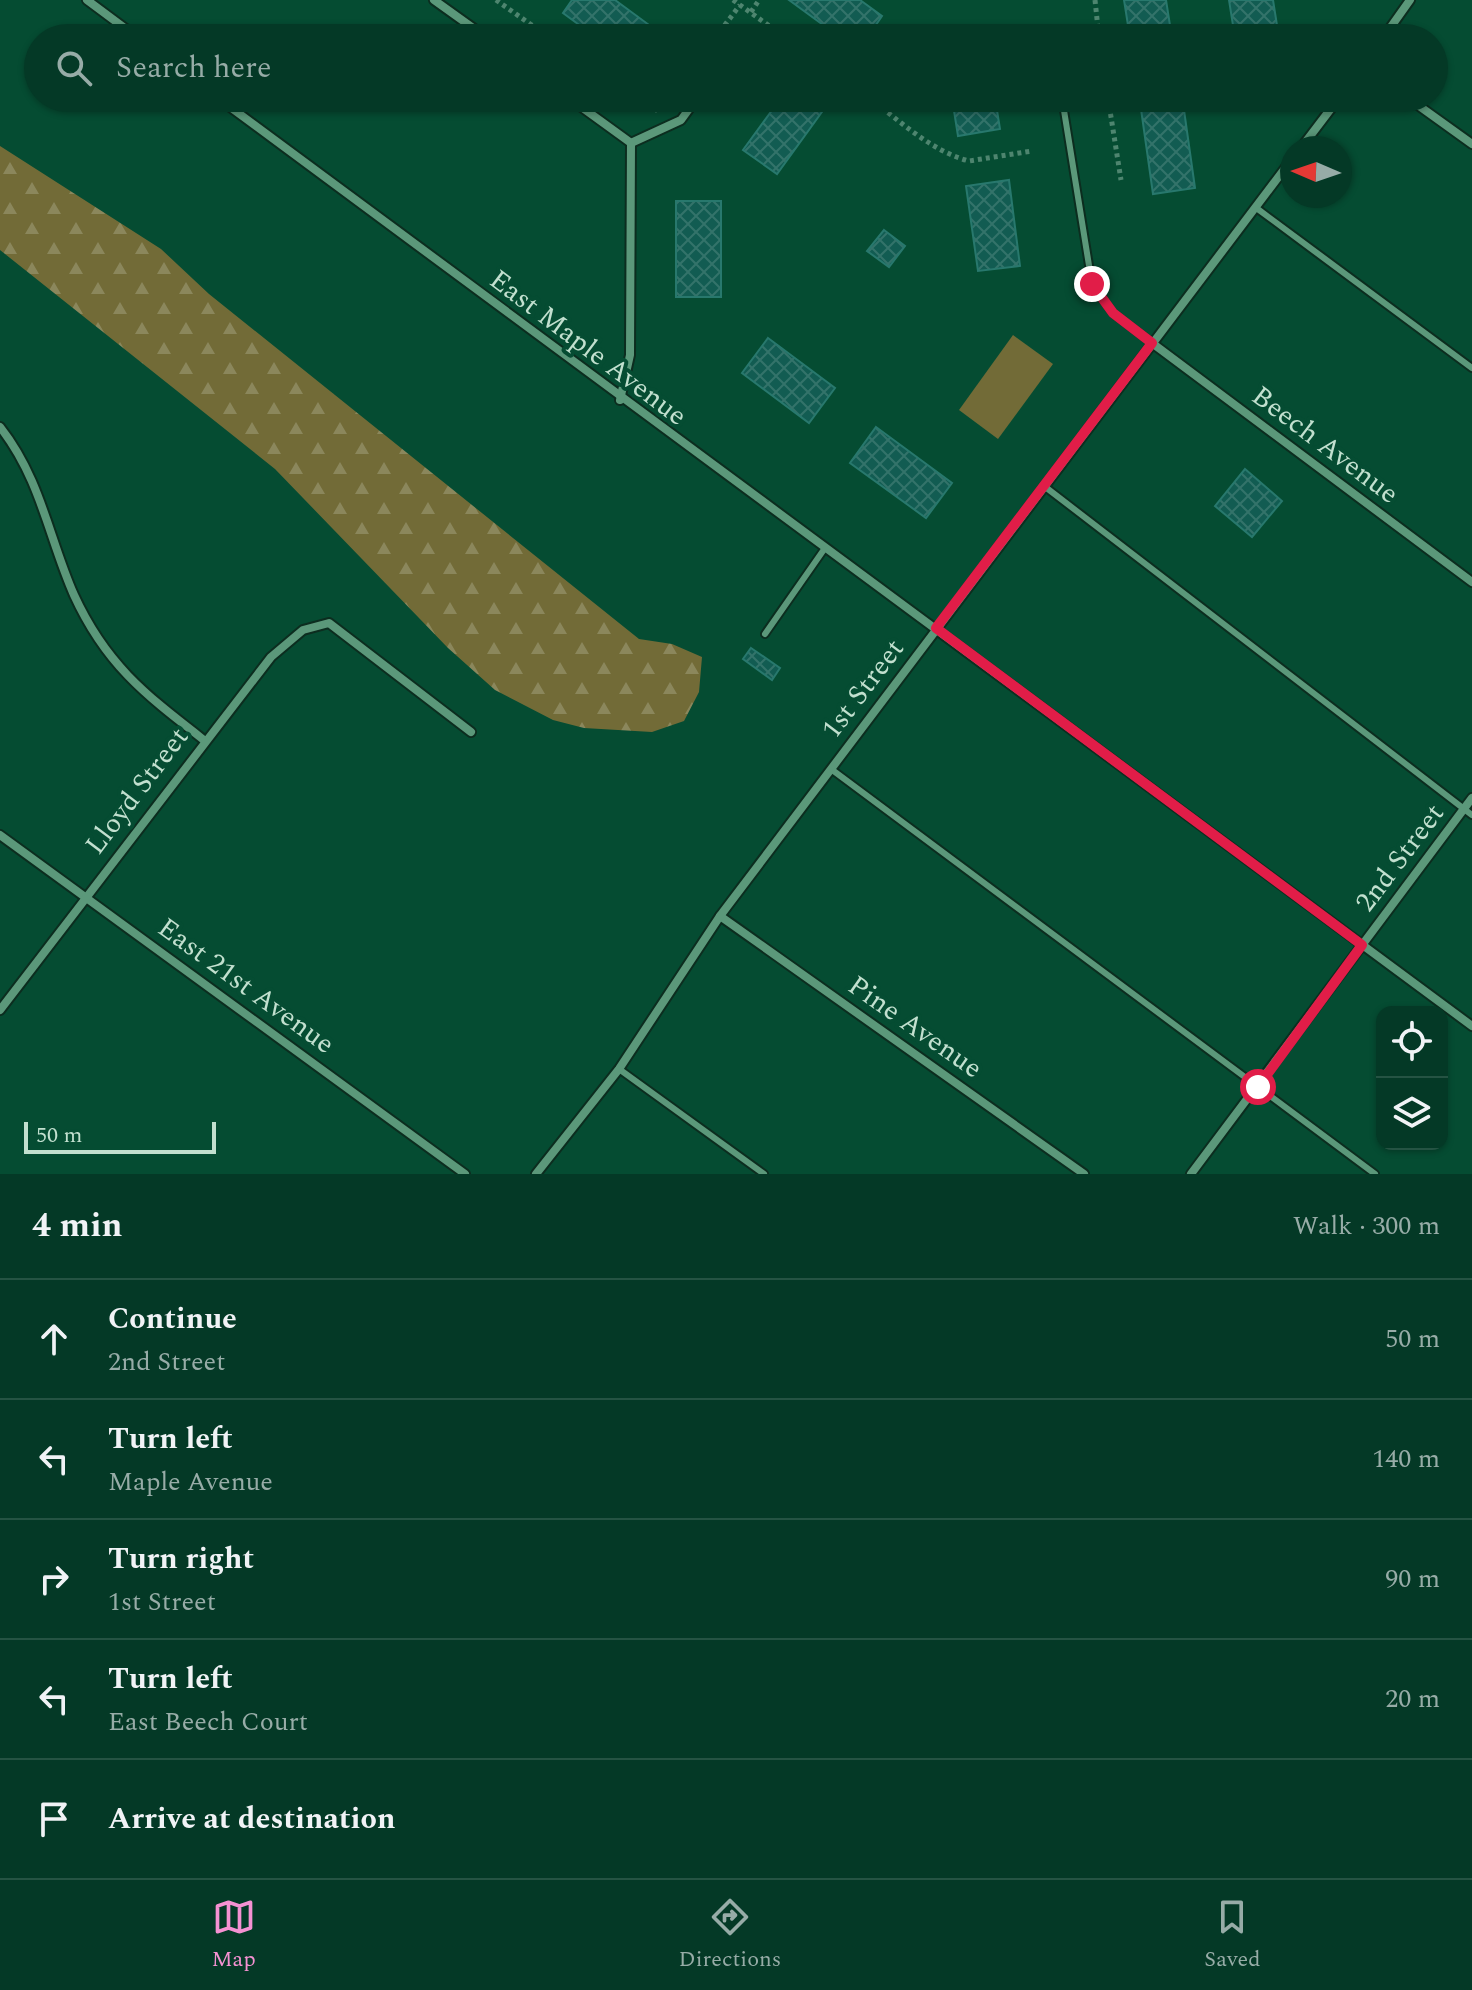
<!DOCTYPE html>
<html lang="en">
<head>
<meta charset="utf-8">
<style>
  body { margin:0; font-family:Spectral,serif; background:#124432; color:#f1f3f6 }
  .controls { position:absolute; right:24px; bottom:24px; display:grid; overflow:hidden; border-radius:16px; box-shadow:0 2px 6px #0004 }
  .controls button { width:72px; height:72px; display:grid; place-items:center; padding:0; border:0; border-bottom:2px solid #255343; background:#043926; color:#f1f3f6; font:40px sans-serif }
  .compass { position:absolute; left:1280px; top:136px; width:72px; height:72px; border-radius:50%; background:#043926; box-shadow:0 2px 6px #0004; rotate:272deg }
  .scale { position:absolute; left:24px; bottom:20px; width:192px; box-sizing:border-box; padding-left:8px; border:4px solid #c2e0cf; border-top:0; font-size:22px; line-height:28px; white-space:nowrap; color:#c2e0cf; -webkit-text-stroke:6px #054c32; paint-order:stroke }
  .stop { position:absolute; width:24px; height:24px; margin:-18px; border:6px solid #e11d48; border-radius:50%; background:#fff }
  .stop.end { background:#e11d48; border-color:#fff; box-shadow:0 2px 8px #0008 }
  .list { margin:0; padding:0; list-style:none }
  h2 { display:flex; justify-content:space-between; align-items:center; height:104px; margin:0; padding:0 32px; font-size:34px }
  h2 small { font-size:26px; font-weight:400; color:#97aca7 }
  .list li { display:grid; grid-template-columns:52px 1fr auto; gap:24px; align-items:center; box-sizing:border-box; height:120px; padding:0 32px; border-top:2px solid #255343 }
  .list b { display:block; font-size:30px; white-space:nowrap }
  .list p { margin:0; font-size:26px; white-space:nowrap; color:#97aca7 }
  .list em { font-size:26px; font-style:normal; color:#97aca7 }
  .icon { flex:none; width:44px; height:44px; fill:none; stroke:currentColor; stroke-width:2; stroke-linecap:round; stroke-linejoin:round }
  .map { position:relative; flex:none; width:1472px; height:1174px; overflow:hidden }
  .search { position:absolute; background:#043926; box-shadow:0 2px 6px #0004; left:24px; right:24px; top:24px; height:88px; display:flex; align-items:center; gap:20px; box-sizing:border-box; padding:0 28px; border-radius:44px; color:#97aca7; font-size:30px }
  .sheet { height:704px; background:#043926 }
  nav { display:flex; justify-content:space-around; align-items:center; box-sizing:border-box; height:112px; border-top:2px solid #255343; background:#043926; font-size:22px; color:#97aca7 }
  nav a { display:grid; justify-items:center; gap:4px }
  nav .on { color:#f591d2 }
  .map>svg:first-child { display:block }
</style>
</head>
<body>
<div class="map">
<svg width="1472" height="1174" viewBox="0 0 1472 1174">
  <defs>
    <pattern id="forest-firs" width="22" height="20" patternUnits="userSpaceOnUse" patternTransform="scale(2)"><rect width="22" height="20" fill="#726b37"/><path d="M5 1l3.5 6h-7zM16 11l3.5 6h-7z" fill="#8b875c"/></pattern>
    <pattern id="building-cross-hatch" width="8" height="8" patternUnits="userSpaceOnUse" patternTransform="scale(2)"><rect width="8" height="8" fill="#125c52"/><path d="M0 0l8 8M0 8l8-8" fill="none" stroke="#33736a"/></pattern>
  </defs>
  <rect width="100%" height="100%" fill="#054c32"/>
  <!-- green -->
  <polygon fill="#726b37" points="1013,335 1053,364 998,439 959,410"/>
  <!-- forest -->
  <polygon fill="url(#forest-firs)" points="0,146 161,249 209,294 639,639 672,644 702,657 699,692 684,721 652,732 584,728 553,720 495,690 448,648 275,469 0,250"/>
  <!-- building -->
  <g fill="url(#building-cross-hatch)" stroke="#28786d" stroke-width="2">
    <polygon points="572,0 615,0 664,36 597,38 563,13"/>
    <polygon points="789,0 860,0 882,16 867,38 841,38"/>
    <polygon points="1124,0 1166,0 1172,38 1130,38"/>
    <polygon points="1229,0 1273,0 1279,38 1235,38"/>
    <polygon points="781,98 832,98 777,174 743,150"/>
    <polygon points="952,98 995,98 1000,129 958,136"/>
    <polygon points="1183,103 1195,188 1153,194 1141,109"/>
    <polygon points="1009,180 1020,266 978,271 966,186"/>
    <rect x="676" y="201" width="45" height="96"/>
    <polygon points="884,230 905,246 889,267 867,251"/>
    <polygon points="768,338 835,388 809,423 742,373"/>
    <polygon points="876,427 952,483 926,518 850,463"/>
    <polygon points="1245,469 1282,501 1252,537 1215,506"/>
    <polygon points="751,648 780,668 772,680 743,659"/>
  </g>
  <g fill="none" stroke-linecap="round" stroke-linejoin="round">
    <!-- service casing -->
    <g stroke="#0c2d1f" stroke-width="10">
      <g id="service">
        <polyline points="1052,33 1053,38"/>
        <polyline points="1062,98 1092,284 1113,313 1152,343"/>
        <polyline points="1255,207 1472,368"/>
        <polyline points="1044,486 1472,815"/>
        <polyline points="765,634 825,548"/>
        <polyline points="831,769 1375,1174"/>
        <polyline points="619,1069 764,1174"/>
      </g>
    </g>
    <!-- minor casing -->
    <g stroke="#0c2d1f" stroke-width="12">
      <g id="minor">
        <polyline points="87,0 138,38"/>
        <polyline points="434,0 487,38"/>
        <polyline points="743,38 745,36"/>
        <polyline points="1383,38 1410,0"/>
        <path d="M218 98C634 410 1053 718 1472 1026"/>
        <polyline points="569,98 631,143"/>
        <polyline points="1408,98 1472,144"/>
        <polyline points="1301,148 1339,98"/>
        <polyline points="1152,343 1472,582"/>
        <polyline points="620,400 630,355 631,143 681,120 697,98"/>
        <path d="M0 427C41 479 49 539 74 595 106 665 146 695 204 740"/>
        <polyline points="0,835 465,1174"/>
        <polyline points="720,916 1084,1174"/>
        <polyline points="0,1010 271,657 303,630 329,623 471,732"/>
        <polyline points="536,1174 619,1069 720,916 1292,159"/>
        <polyline points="1191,1174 1472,798"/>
      </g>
    </g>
    <!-- path -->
    <g stroke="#4e856f" stroke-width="5" stroke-dasharray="4 4" stroke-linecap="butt">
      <polyline points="496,0 550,38"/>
      <polyline points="733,0 786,38"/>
      <polyline points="1095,0 1099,38"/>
      <polyline points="751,12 759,0"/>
      <polyline points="715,38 740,5"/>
      <polyline points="635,98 653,111 664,107 671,98"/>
      <path d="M869 98C900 121 931 151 969 161L1032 151"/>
      <polyline points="1108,98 1121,180"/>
    </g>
    <!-- service -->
    <use href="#service" stroke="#5b987a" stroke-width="6"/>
    <!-- minor -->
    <use href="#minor" stroke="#5b987a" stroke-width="8"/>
  </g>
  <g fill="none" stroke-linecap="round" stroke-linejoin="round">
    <!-- route -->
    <polyline stroke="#e11d48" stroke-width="10" points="1092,284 1113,313 1152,343 936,628 1362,945 1258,1087"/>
  </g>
  <g text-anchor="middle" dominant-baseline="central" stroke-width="8" stroke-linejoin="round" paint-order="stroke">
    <!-- street labels -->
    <g font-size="28" fill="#c2e0cf" stroke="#054c32">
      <text transform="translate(588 348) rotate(37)">East Maple Avenue</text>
      <text transform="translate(1325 445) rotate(37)">Beech Avenue</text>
      <text transform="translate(863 689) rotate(-53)">1st Street</text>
      <text transform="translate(137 791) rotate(-53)">Lloyd Street</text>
      <text transform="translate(1400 858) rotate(-53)">2nd Street</text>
      <text transform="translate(246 986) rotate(36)">East 21st Avenue</text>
      <text transform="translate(915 1027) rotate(35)">Pine Avenue</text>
    </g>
  </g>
</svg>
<div class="controls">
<button><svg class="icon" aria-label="locate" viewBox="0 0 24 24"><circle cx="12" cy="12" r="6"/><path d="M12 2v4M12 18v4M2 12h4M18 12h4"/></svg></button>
<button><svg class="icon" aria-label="layers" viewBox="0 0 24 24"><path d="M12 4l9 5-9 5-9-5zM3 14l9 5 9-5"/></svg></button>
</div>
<svg class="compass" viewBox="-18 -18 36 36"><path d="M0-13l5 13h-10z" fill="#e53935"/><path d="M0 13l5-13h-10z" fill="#97aca7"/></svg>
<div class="scale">50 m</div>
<div class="stop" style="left:1258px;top:1087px"></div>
<div class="stop end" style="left:1092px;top:284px"></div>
<div class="search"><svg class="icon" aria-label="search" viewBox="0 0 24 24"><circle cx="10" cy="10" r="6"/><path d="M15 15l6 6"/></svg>Search here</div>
</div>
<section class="sheet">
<h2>4 min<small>Walk · 300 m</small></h2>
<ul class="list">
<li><svg class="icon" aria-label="ahead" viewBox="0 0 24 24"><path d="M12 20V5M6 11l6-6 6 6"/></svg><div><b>Continue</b><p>2nd Street</p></div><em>50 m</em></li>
<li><svg class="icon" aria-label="left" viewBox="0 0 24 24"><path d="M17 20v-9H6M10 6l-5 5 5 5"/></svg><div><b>Turn left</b><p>Maple Avenue</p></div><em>140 m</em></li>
<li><svg class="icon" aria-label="right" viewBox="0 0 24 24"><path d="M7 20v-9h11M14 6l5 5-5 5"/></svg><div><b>Turn right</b><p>1st Street</p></div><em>90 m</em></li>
<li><svg class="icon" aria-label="left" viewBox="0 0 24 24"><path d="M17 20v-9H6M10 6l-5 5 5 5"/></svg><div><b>Turn left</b><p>East Beech Court</p></div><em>20 m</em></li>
<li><svg class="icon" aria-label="arrive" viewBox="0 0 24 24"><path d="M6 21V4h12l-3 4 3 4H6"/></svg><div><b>Arrive at destination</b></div></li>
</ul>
</section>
<nav>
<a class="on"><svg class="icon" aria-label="map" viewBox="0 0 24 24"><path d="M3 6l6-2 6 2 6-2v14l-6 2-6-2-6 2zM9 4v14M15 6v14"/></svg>Map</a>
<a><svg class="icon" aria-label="directions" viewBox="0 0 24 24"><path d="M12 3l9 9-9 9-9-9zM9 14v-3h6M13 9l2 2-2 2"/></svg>Directions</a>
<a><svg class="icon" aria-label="saved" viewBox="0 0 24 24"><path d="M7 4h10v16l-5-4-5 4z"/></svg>Saved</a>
</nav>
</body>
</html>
